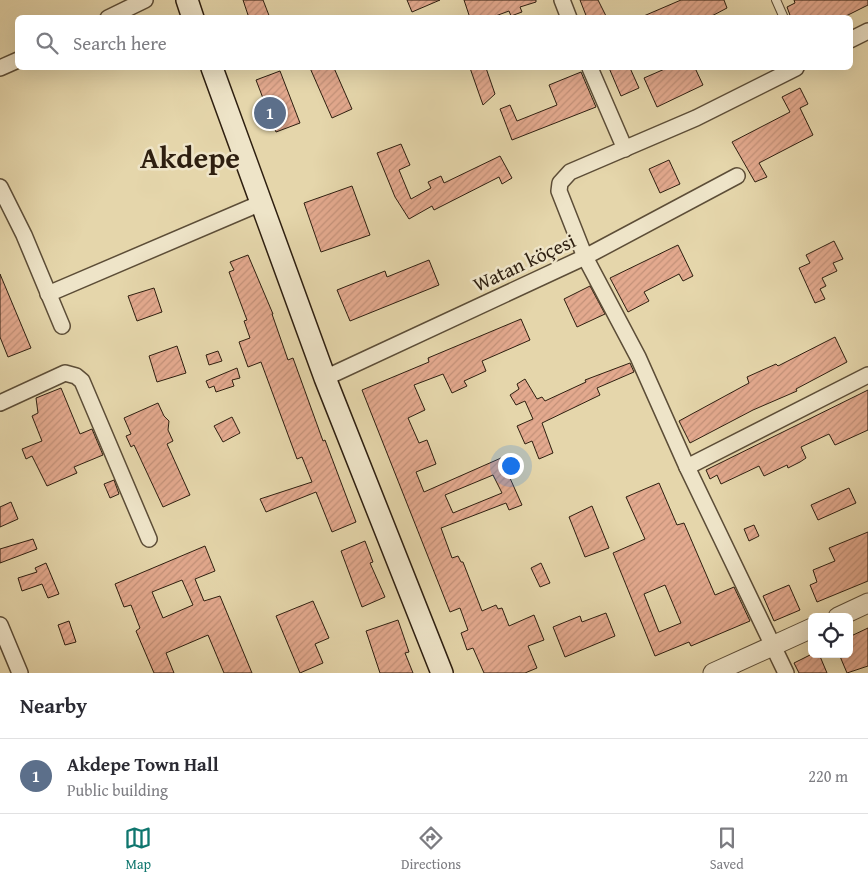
<!DOCTYPE html>
<html lang="en">
<head>
<meta charset="utf-8">
<style>
  body { margin:0; font-family:"Gentium Book Plus",serif; background:#f7f7f7; color:#2b2b33 }
  .controls { position:absolute; right:15px; bottom:15px; display:grid; overflow:hidden; border-radius:8px; box-shadow:0 5px 20px #0002 }
  .controls button { width:45px; height:45px; display:grid; place-items:center; padding:0; border:0; border-bottom:1px solid #e1e1e2; background:#fff; color:#2b2b33; font:25px sans-serif }
  .you { position:absolute; left:510px; top:465px; width:18px; height:18px; margin:-12px; border:4px solid #fff; border-radius:50%; background:#1a73e8; box-shadow:0 0 0 8px #1a73e833 }
  .badge { display:grid; place-items:center; width:32px; height:32px; border-radius:50%; background:#0f766e; color:#fff; font-size:16px; font-weight:700 }
  .pin { position:absolute; translate:-50% -50%; border:2px solid #fff; box-shadow:0 1px 5px #0006 }
  .list { margin:0; padding:0; list-style:none }
  h2 { display:flex; justify-content:space-between; align-items:center; height:65px; margin:0; padding:0 20px; font-size:21px }
  h2 small { font-size:16px; font-weight:400; color:#7c7c81 }
  .list li { display:grid; grid-template-columns:32px 1fr auto; gap:15px; align-items:center; box-sizing:border-box; height:75px; padding:0 20px; border-top:1px solid #e1e1e2 }
  .list b { display:block; font-size:19px; white-space:nowrap }
  .list p { margin:0; font-size:16px; white-space:nowrap; color:#7c7c81 }
  .list em { font-size:16px; font-style:normal; color:#7c7c81 }
  .icon { flex:none; width:28px; height:28px; fill:none; stroke:currentColor; stroke-width:2; stroke-linecap:round; stroke-linejoin:round }
  .map { position:relative; flex:none; width:868px; height:673px; overflow:hidden }
  .search { position:absolute; background:#fff; box-shadow:0 5px 20px #0002; left:15px; right:15px; top:15px; height:55px; display:flex; align-items:center; gap:12px; box-sizing:border-box; padding:0 18px; border-radius:8px; color:#7c7c81; font-size:19px }
  .sheet { height:140px; background:#fff }
  nav { display:flex; justify-content:space-around; align-items:center; box-sizing:border-box; height:70px; border-top:1px solid #e1e1e2; background:#fff; font-size:14px; color:#7c7c81 }
  nav a { display:grid; justify-items:center; gap:2px }
  nav .on { color:#0f766e }
  .map>svg:first-child { display:block }
</style>
</head>
<body>
<div class="map">
<svg width="868" height="673" viewBox="0 0 868 673">
  <defs>
    <pattern id="building-hatch" width="6" height="6" patternUnits="userSpaceOnUse" patternTransform="scale(1.25)"><rect width="6" height="6" fill="#e3a98e"/><path d="M-1 1l2-2M0 6l6-6M5 7l2-2" fill="none" stroke="#c39179"/></pattern>
  </defs>
  <rect width="100%" height="100%" fill="#e5d6ab"/>
  <filter id="stains"><feTurbulence type="fractalNoise" baseFrequency=".004" numOctaves="4"/><feColorMatrix values="0 0 0 0 .2 0 0 0 0 .09 0 0 0 0 .02 0 0 0 .5 -.17"/></filter>
  <radialGradient id="worn" r=".72"><stop offset=".6" stop-color="#630" stop-opacity="0"/><stop offset="1" stop-color="#630" stop-opacity=".3"/></radialGradient>
  <!-- building -->
  <g fill="url(#building-hatch)" stroke="#2e1f10" fill-rule="evenodd">
    <polygon points="243,0 263,0 270,18 249,18"/>
    <polygon points="407,0 440,0 412,12"/>
    <polygon points="464,0 536,0 536,2 520,7 522,12 511,16 509,11 490,18 470,18"/>
    <polygon points="580,0 598,0 607,18 587,18"/>
    <polygon points="681,0 724,0 727,8 708,18 639,18"/>
    <polygon points="794,0 868,0 868,5 842,18 791,18 787,7 795,3"/>
    <polygon points="310,68 334,68 352,109 332,118"/>
    <polygon points="470,68 486,68 495,94 483,105"/>
    <polygon points="609,68 630,68 639,88 621,96"/>
    <polygon points="667,68 695,68 703,85 657,107 644,78"/>
    <polygon points="280,71 300,123 276,132 256,80"/>
    <polygon points="581,72 596,107 512,140 500,109 510,105 517,121 557,105 549,85"/>
    <polygon points="800,88 808,104 800,108 813,135 759,163 767,177 755,182 732,142 790,112 782,97"/>
    <polygon points="401,144 410,165 399,170 411,199 431,188 428,182 441,176 444,183 500,156 512,178 502,184 499,177 434,210 432,206 409,219 395,197 377,153"/>
    <polygon points="669,160 680,184 660,193 649,169"/>
    <polygon points="352,186 370,235 321,252 304,203"/>
    <polygon points="834,241 843,259 833,263 837,271 822,278 826,286 820,289 825,299 815,303 799,268 810,263 806,255"/>
    <polygon points="678,245 693,276 683,281 679,274 644,292 649,301 628,312 610,278"/>
    <polygon points="248,255 273,314 272,314 288,360 293,358 323,441 325,440 356,522 332,532 316,492 266,512 260,499 312,482 302,457 297,459 261,362 248,367 239,342 250,338 244,321 247,320 229,272 234,270 230,262"/>
    <polygon points="429,260 439,285 350,321 337,290 385,271 387,277"/>
    <polygon points="0,274 31,348 8,357 0,337"/>
    <polygon points="590,286 605,314 577,327 564,299"/>
    <polygon points="154,288 162,312 137,321 128,296"/>
    <path d="M521 319 530 340 482 361 486 371 464 381 467 386 452 393 443 374 414 385 425 410 408 418 419 443 427 440 436 464 416 472 424 492 501 458 522 505 509 510 506 503 441 528 452 558 458 556 461 562H463L482 611 496 605 498 609 502 608 509 626 534 615 544 640 528 646 537 668 525 673H484L473 648 467 650 461 633 468 630 460 608 450 612 362 390 429 362 428 358ZM493 475 502 493 453 513 445 495Z"/>
    <polygon points="835,337 847,362 796,389 797,391 753,410 690,443 679,421 749,383 747,377 776,364 778,366"/>
    <polygon points="177,346 186,373 157,382 149,356"/>
    <polygon points="218,351 222,361 209,365 206,355"/>
    <polygon points="630,363 634,372 597,388 600,395 542,423 553,453 539,459 532,441 525,444 517,426 533,419 525,401 516,405 510,395 519,389 517,384 525,379 537,399 542,397 545,401 586,382 585,380"/>
    <polygon points="237,368 240,378 232,380 234,386 216,392 214,386 209,388 206,381"/>
    <polygon points="61,388 80,434 92,429 103,455 74,467 77,473 47,486 32,456 26,459 22,449 42,441 32,416 38,413 36,398"/>
    <polygon points="868,390 868,430 835,445 829,434 801,447 806,458 800,462 788,468 787,465 764,476 759,466 721,484 717,475 710,479 706,470"/>
    <polygon points="158,403 164,416 169,421 168,430 173,441 167,444 190,495 163,507 134,445 131,447 126,436 131,434 124,418"/>
    <polygon points="232,417 240,433 223,442 214,426"/>
    <polygon points="114,480 119,494 110,498 104,484"/>
    <path d="M659 483 677 525 684 523 715 595 734 587 750 621 691 646 689 642 655 656 613 553 645 539 626 497ZM665 585 681 623 659 632 644 594Z"/>
    <polygon points="849,488 856,503 818,520 811,505"/>
    <polygon points="11,502 18,519 0,527 0,507"/>
    <polygon points="592,506 609,548 585,557 569,517"/>
    <polygon points="754,525 759,536 749,541 744,529"/>
    <polygon points="868,532 868,581 817,602 810,585 817,582 813,570 835,561 829,548"/>
    <polygon points="33,539 37,549 0,563 0,549"/>
    <polygon points="365,541 373,562 370,563 385,597 362,607 341,551"/>
    <path d="M205 546 215 571 195 579 204 601 220 596 252 673H224L208 635 166 653 174 673H154L136 631 140 628 131 605 124 607 115 584ZM182 580 193 605 163 618 152 592Z"/>
    <polygon points="46,563 59,594 48,598 42,584 22,591 18,578 37,572 35,568"/>
    <polygon points="541,563 550,583 540,587 531,568"/>
    <polygon points="789,585 800,610 774,621 763,596"/>
    <polygon points="313,601 329,638 315,644 323,663 300,673 276,616"/>
    <polygon points="606,613 615,636 565,657 553,627 580,616 582,622"/>
    <polygon points="398,620 409,652 405,653 413,673 380,673 366,631"/>
    <polygon points="69,621 76,642 65,645 58,625"/>
    <polygon points="868,628 868,666 847,673 839,654 849,654 849,637"/>
    <polygon points="812,654 819,654 827,673 799,673 794,663"/>
  </g>
  <g fill="none" stroke-linecap="round" stroke-linejoin="round">
    <!-- service casing -->
    <g stroke="#5c4d37" stroke-width="10">
      <polyline id="service" points="776,0 784,18"/>
    </g>
    <!-- minor casing -->
    <g stroke="#5c4d37" stroke-width="18">
      <g id="minor">
        <polyline points="562,0 569,18"/>
        <polyline points="108,18 145,0"/>
        <polyline points="850,40 868,31"/>
        <polyline points="0,68 18,60"/>
        <polyline points="590,68 625,149"/>
        <polyline points="0,187 24,235 62,326"/>
        <polyline points="48,294 261,203"/>
        <polyline points="325,378 585,257 737,176"/>
        <polyline points="0,403 65,373 76,376 82,381 149,539"/>
        <polyline points="687,467 868,375"/>
        <polyline points="0,625 20,673"/>
        <polyline points="786,673 687,467 638,357 585,257 559,191 560,183 570,172 696,118 796,68"/>
      </g>
    </g>
    <!-- tertiary casing -->
    <g stroke="#5c4d37" stroke-width="21">
      <g id="tertiary">
        <polyline points="838,617 868,603"/>
        <polyline points="713,673 812,628"/>
      </g>
    </g>
    <!-- secondary casing -->
    <g stroke="#2e1f10" stroke-width="24">
      <g id="secondary">
        <polyline points="187,0 193,18"/>
        <polyline points="212,68 325,378 442,673"/>
      </g>
    </g>
    <!-- service -->
    <use href="#service" stroke="#eee4c8" stroke-width="8"/>
    <!-- minor -->
    <use href="#minor" stroke="#eee4c8" stroke-width="15"/>
    <!-- tertiary -->
    <use href="#tertiary" stroke="#eee4c8" stroke-width="19"/>
    <!-- secondary -->
    <use href="#secondary" stroke="#eee4c8" stroke-width="21"/>
  </g>
  <g text-anchor="middle" dominant-baseline="central" stroke-width="5" stroke-linejoin="round" paint-order="stroke">
    <!-- street labels -->
    <g font-size="20" fill="#2e1f10" stroke="#eee4c8">
      <text transform="translate(524 262) rotate(-25)">Watan köçesi</text>
    </g>
    <!-- town labels -->
    <g font-size="30" font-weight="bold" fill="#2e1f10" stroke="#eee4c8">
      <text x="190" y="157">Akdepe</text>
    </g>
  </g>
  <rect width="100%" height="100%" filter="url(#stains)"/>
  <rect width="100%" height="100%" fill="url(#worn)"/>
</svg>
<div class="controls">
<button><svg class="icon" aria-label="locate" viewBox="0 0 24 24"><circle cx="12" cy="12" r="6"/><path d="M12 2v4M12 18v4M2 12h4M18 12h4"/></svg></button>
</div>
<div class="you"></div>
<div class="pin badge" style="left:270px;top:113px;background:#5c6f8a">1</div>
<div class="search"><svg class="icon" aria-label="search" viewBox="0 0 24 24"><circle cx="10" cy="10" r="6"/><path d="M15 15l6 6"/></svg>Search here</div>
</div>
<section class="sheet">
<h2>Nearby<small></small></h2>
<ul class="list">
<li><span class="badge" style="background:#5c6f8a">1</span><div><b>Akdepe Town Hall</b><p>Public building</p></div><em>220 m</em></li>
</ul>
</section>
<nav>
<a class="on"><svg class="icon" aria-label="map" viewBox="0 0 24 24"><path d="M3 6l6-2 6 2 6-2v14l-6 2-6-2-6 2zM9 4v14M15 6v14"/></svg>Map</a>
<a><svg class="icon" aria-label="directions" viewBox="0 0 24 24"><path d="M12 3l9 9-9 9-9-9zM9 14v-3h6M13 9l2 2-2 2"/></svg>Directions</a>
<a><svg class="icon" aria-label="saved" viewBox="0 0 24 24"><path d="M7 4h10v16l-5-4-5 4z"/></svg>Saved</a>
</nav>
</body>
</html>
